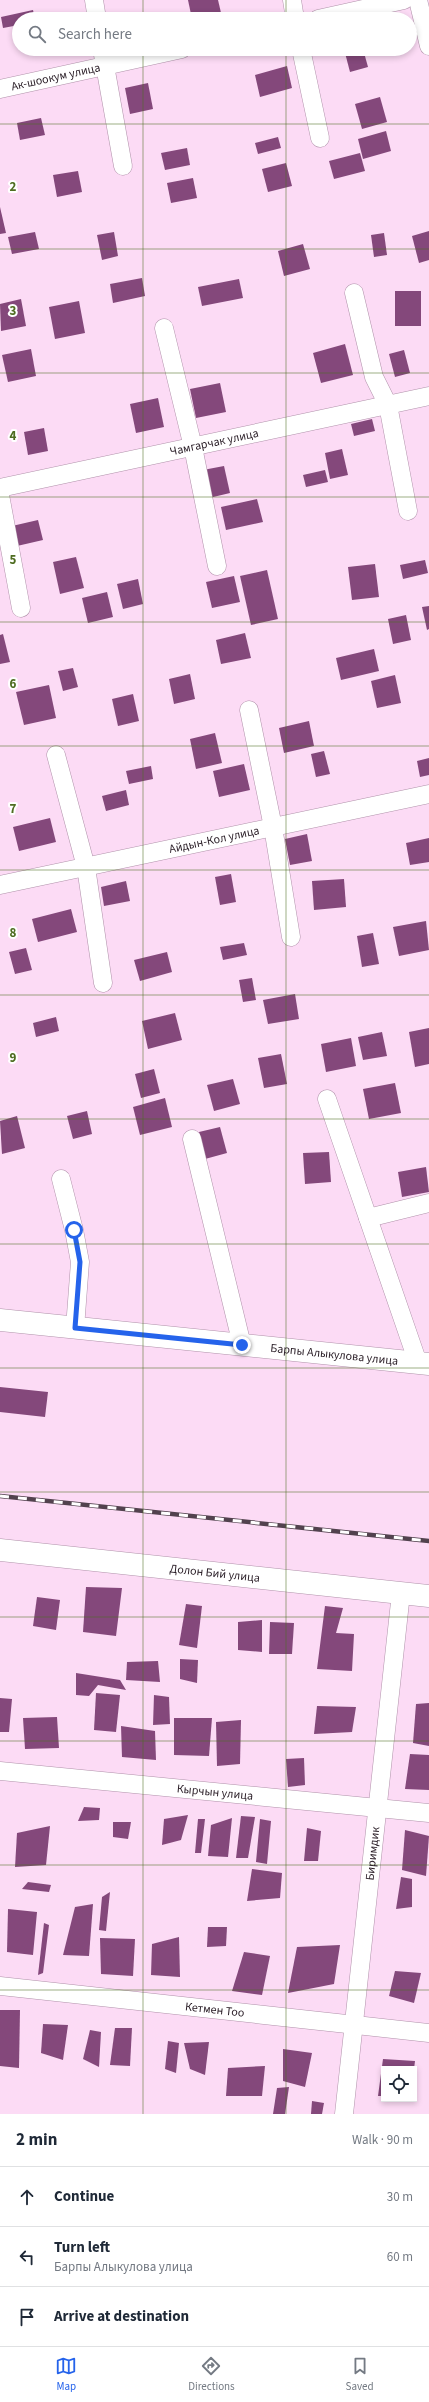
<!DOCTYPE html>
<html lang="en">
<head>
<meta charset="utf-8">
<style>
  body { margin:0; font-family:"Source Sans 3",sans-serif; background:#f2f2f3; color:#1f2937 }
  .controls { position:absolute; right:12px; bottom:12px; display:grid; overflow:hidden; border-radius:0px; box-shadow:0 2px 6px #0003 }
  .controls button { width:36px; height:36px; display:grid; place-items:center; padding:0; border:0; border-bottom:1px solid #e0e1e3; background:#fff; color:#1f2937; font:20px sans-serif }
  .stop { position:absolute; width:12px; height:12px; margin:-9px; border:3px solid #2563eb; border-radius:50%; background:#fff }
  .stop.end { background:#2563eb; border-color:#fff; box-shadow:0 1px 4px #0008 }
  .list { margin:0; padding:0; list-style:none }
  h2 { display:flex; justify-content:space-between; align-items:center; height:52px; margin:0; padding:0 16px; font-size:17px }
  h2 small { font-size:13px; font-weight:400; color:#747a83 }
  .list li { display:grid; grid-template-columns:26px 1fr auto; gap:12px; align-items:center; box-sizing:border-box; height:60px; padding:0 16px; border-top:1px solid #e0e1e3 }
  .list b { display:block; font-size:15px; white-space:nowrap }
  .list p { margin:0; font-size:13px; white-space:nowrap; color:#747a83 }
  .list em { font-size:13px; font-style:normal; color:#747a83 }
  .icon { flex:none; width:22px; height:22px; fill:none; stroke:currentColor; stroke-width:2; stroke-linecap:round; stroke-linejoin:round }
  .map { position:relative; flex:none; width:429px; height:2114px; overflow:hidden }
  .search { position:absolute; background:#fff; box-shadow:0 2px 6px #0003; left:12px; right:12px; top:12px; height:44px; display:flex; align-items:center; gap:10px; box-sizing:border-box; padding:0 14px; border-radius:22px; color:#747a83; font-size:15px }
  .sheet { height:232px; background:#fff }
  nav { display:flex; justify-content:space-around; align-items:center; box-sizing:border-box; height:56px; border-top:1px solid #e0e1e3; background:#fff; font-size:11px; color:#747a83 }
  nav a { display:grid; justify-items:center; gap:2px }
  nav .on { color:#2563eb }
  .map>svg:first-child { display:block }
</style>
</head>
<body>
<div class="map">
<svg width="429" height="2114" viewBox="0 0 429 2114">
  <rect width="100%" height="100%" fill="#fcdbf5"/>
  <!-- building -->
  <g fill="#84487b">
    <polygon points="188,0 218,0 222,17 192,19"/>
    <polygon points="33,10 35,19 19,19 19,25 3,28 1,17"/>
    <polygon points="344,49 363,49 368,67 350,72"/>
    <polygon points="287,66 292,88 260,97 255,75"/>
    <polygon points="148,83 153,109 130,114 125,88"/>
    <polygon points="380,97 387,122 362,129 355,104"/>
    <polygon points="41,118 45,135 20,140 17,123"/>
    <polygon points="386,131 391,151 363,159 358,139"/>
    <polygon points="278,137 281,148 258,154 255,143"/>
    <polygon points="187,148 190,165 165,170 161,153"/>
    <polygon points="360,153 365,171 334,179 329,161"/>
    <polygon points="286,163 292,186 268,192 262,169"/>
    <polygon points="78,171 82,192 57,197 53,175"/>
    <polygon points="193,178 197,198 171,203 167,183"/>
    <polygon points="0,207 6,233 0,234"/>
    <polygon points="429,231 429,260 419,263 412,236"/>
    <polygon points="35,232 39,249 12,254 8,237"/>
    <polygon points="114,232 118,256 102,260 97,235"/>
    <polygon points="384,233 387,255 374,257 371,235"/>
    <polygon points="303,244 310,269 284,276 278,251"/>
    <polygon points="142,278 145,296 113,303 110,284"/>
    <polygon points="239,279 243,298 202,306 198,287"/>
    <rect x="395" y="291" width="26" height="35"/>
    <polygon points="21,299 26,326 1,331 0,304"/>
    <polygon points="79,301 85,333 55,339 49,307"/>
    <polygon points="345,344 353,375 321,383 313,353"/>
    <polygon points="31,349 36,376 8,382 2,355"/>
    <polygon points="404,350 410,373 395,377 389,354"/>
    <polygon points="220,383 226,412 196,418 190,389"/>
    <polygon points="158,398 164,427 136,433 130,404"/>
    <polygon points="372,419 375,431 354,436 351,424"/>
    <polygon points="44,428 48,451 28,455 24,432"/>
    <polygon points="342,449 348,475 330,479 325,453"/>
    <polygon points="224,466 230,493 209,498 203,470"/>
    <polygon points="325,470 328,482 306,487 303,475"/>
    <polygon points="257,499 263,522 226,530 221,507"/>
    <polygon points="38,520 43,540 17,546 12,526"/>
    <polygon points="76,557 84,588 60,594 53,562"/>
    <polygon points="425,560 428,573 403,579 400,565"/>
    <polygon points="375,564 379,597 352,600 348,567"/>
    <polygon points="267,570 278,619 251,625 240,576"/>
    <polygon points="234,576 240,602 212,608 206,582"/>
    <polygon points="138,579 143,604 123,609 117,584"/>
    <polygon points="107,592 113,617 88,623 82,598"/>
    <polygon points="429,606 429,629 427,630 422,607"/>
    <polygon points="406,615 411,640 393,644 388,619"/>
    <polygon points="245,633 251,658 221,664 216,640"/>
    <polygon points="3,634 10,662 0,664 0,635"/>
    <polygon points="374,649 379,671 341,680 336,658"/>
    <polygon points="73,668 78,687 63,691 58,671"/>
    <polygon points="190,674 195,699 174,704 169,679"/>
    <polygon points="395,675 401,703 377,708 371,681"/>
    <polygon points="49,685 56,718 24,725 16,692"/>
    <polygon points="133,694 139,721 118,726 112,699"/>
    <polygon points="309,721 314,746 284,753 279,728"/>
    <polygon points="215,733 222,763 196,769 190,739"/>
    <polygon points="324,751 330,774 316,777 311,754"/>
    <polygon points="429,758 429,775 420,777 417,761"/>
    <polygon points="244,764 250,790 219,797 213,771"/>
    <polygon points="151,766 153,779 129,784 126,771"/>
    <polygon points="126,790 129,805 106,811 102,796"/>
    <polygon points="50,818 56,842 19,851 13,827"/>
    <polygon points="307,834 312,861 290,865 285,839"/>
    <polygon points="429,838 429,862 410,865 406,843"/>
    <polygon points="231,874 236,902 220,905 215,877"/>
    <polygon points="344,879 346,907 314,910 312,881"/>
    <polygon points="126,881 130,901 104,906 101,887"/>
    <polygon points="71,909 77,932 38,942 32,919"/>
    <polygon points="426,921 429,950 399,956 393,927"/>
    <polygon points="373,933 379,964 362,967 357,936"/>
    <polygon points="244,943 247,955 223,960 220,947"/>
    <polygon points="26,948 32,970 15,974 9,952"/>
    <polygon points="167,952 172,972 140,981 134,960"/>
    <polygon points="252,978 256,1000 243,1002 239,980"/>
    <polygon points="295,994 299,1019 268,1024 263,1000"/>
    <polygon points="175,1013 182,1040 148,1049 142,1021"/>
    <polygon points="56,1017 59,1031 36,1037 33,1023"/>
    <polygon points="429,1028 429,1064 415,1067 409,1032"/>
    <polygon points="382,1032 387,1056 363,1060 358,1037"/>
    <polygon points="351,1038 356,1066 326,1072 321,1044"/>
    <polygon points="281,1054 287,1084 264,1088 258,1058"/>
    <polygon points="154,1069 160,1093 141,1098 135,1074"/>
    <polygon points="233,1079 240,1104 214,1111 207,1085"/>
    <polygon points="395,1083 401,1113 369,1119 363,1089"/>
    <polygon points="165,1098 172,1127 140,1135 133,1107"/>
    <polygon points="87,1111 92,1134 73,1139 67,1116"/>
    <polygon points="17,1116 25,1148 2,1154 0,1121"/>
    <polygon points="220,1127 227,1153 205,1159 199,1132"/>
    <polygon points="329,1152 331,1182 305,1184 303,1153"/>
    <polygon points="426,1167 429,1192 402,1197 398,1172"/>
    <polygon points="0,1387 48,1392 45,1417 0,1412"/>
    <polygon points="86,1587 122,1588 116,1636 83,1632"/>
    <polygon points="37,1597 60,1600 56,1630 33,1626"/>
    <polygon points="186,1604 202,1606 197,1648 179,1645"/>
    <polygon points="325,1606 343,1608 336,1633 354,1634 352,1671 317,1669"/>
    <polygon points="262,1620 262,1652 238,1650 238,1622"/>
    <polygon points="270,1622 294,1623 292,1654 269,1654"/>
    <polygon points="180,1659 198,1660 197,1683 180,1679"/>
    <polygon points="158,1661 160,1682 126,1680 127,1662"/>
    <polygon points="76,1673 120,1680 126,1690 98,1685 89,1696 76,1695"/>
    <polygon points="96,1693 120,1695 116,1732 94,1730"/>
    <polygon points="154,1695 169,1697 170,1724 153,1725"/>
    <polygon points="0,1698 12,1699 9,1732 0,1732"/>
    <polygon points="429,1703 429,1746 413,1743 416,1704"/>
    <polygon points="317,1706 356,1707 352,1732 314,1734"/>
    <polygon points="57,1717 59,1748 25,1749 23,1718"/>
    <polygon points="174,1718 212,1718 209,1756 174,1755"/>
    <polygon points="241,1720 240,1764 217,1766 216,1722"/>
    <polygon points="121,1726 155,1731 156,1760 122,1757"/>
    <polygon points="410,1754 429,1755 429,1790 405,1789"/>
    <polygon points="304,1758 305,1785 288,1787 286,1759"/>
    <polygon points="84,1807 100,1808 99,1820 78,1821"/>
    <polygon points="188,1815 181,1840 162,1845 164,1819"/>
    <polygon points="241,1816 255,1817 248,1858 236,1858"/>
    <polygon points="232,1818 228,1857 208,1856 211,1825"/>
    <polygon points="198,1819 205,1819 201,1853 195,1853"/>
    <polygon points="260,1819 271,1821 267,1864 256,1862"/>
    <polygon points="113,1822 131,1822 128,1839 113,1837"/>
    <polygon points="50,1826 46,1865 15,1867 17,1833"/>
    <polygon points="307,1828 321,1831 318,1861 304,1861"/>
    <polygon points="405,1830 429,1836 426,1876 402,1870"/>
    <polygon points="252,1869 282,1873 280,1898 247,1901"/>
    <polygon points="401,1877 412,1879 412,1907 396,1909"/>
    <polygon points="28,1882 51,1885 49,1892 22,1889"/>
    <polygon points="110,1892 106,1931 99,1930 102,1897"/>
    <polygon points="93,1904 89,1956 63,1955 75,1907"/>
    <polygon points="8,1909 37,1912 33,1955 7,1952"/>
    <polygon points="44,1923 49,1925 43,1973 38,1975"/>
    <polygon points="208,1927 227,1927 226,1946 207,1947"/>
    <polygon points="179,1937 180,1977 151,1975 152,1944"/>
    <polygon points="100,1938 135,1939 133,1976 101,1974"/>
    <polygon points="340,1945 334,1984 288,1993 297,1947"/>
    <polygon points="244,1952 270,1956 262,1995 232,1991"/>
    <polygon points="395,1971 421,1973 414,2003 389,1996"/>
    <polygon points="0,2010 20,2010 19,2068 0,2066"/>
    <polygon points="43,2024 68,2025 63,2060 41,2053"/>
    <polygon points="115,2028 132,2028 130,2066 110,2065"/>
    <polygon points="90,2030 101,2032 99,2067 83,2059"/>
    <polygon points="168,2041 179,2043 176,2073 165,2069"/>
    <polygon points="209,2042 205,2075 190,2069 184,2043"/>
    <polygon points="283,2049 312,2053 305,2087 283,2081"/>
    <polygon points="383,2059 415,2061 414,2069 384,2069 384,2096 378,2096"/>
    <polygon points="265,2066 262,2096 226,2096 228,2068"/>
    <polygon points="289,2087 285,2114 273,2114 277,2088"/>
    <polygon points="312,2101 324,2103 322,2114 311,2114"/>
  </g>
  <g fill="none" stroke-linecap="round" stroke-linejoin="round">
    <!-- street casing -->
    <g stroke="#b092aa" stroke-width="19">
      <g id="street">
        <polyline points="94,0 97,19"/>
        <polyline points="292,0 295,19"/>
        <polyline points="418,0 429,46"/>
        <polyline points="318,19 404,0"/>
        <polyline points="102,49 123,166"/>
        <polyline points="301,49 320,138"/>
        <path id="s1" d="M0 89 182 49"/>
        <polyline points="354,293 374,377 388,405 408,511"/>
        <polyline points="164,328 193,447 217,566"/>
        <path id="s2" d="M0 488 429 396"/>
        <polyline points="0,495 21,608"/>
        <polyline points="249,710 273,827 291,937"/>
        <polyline points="56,755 86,867 103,983"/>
        <path id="s3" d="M0 885 429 794"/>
        <polyline points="327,1099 418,1363"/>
        <polyline points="192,1139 242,1345"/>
        <polyline points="61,1179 74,1230 80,1262 75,1328"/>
        <polyline points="368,1218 429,1203"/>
        <path id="s4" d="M0 1771 429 1813"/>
        <path id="s5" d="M0 1986 429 2033"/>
        <path id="s6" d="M344 2114 401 1593"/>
      </g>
    </g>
    <!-- secondary casing -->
    <g stroke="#b092aa" stroke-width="23">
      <g id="secondary">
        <path id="s7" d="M0 1550 429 1596"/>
      </g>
    </g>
    <!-- primary casing -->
    <g stroke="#b092aa" stroke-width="23">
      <g id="primary">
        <path id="s8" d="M0 1320 429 1364"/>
      </g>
    </g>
    <!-- street -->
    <use href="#street" stroke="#fff" stroke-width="18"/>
    <!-- secondary -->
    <use href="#secondary" stroke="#fff" stroke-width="22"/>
    <!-- primary -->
    <use href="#primary" stroke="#fff" stroke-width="22"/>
    <!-- rail casing -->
    <g stroke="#52424e" stroke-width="4.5">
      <polyline id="rail" points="0,1496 429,1541"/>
    </g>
    <!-- rail -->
    <use href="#rail" stroke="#fff" stroke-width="3" stroke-dasharray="9" stroke-linecap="butt"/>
  </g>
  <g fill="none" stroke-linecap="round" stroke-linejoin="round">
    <!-- route -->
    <polyline stroke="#2563eb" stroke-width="5" points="74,1230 80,1262 75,1328 242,1345"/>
  </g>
  <!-- grid -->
  <path fill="none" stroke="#4f6d22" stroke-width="1" stroke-opacity="0.55" d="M143 0V19M286 0V19M143 49V2114M286 49V2114M0 124H429M0 249H429M0 373H429M0 497H429M0 622H429M0 746H429M0 870H429M0 995H429M0 1119H429M0 1244H429M0 1368H429M0 1492H429M0 1617H429M0 1741H429M0 1865H429M0 1990H429"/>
  <g text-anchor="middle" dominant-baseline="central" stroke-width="4" stroke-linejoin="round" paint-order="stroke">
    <!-- street labels -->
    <g font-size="12" fill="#281c25" stroke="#fff">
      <text stroke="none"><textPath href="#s1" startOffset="57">Ак-шоокум улица</textPath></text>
      <text stroke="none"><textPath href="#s2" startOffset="219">Чамгарчак улица</textPath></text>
      <text stroke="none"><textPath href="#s3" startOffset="219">Айдын-Кол улица</textPath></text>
      <text stroke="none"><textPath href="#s8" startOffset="336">Барпы Алыкулова улица</textPath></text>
      <text stroke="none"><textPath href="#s7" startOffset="216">Долон Бий улица</textPath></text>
      <text stroke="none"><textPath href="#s4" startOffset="216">Кырчын улица</textPath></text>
      <text stroke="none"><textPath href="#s6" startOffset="262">Биримдик</textPath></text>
      <text stroke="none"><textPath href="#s5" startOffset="216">Кетмен Тоо</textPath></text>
    </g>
  </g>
  <g font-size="13" text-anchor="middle" font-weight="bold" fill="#4f6d22" stroke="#fff" stroke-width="4" stroke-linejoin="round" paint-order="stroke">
    <text x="13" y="191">2</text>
    <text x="13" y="315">3</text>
    <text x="13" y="440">4</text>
    <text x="13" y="564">5</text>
    <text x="13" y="688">6</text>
    <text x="13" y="813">7</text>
    <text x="13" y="937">8</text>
    <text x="13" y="1062">9</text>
  </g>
</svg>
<div class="controls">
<button><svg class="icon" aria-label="locate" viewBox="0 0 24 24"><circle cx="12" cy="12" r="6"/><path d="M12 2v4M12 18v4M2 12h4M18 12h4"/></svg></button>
</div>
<div class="stop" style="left:74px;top:1230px"></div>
<div class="stop end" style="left:242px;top:1345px"></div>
<div class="search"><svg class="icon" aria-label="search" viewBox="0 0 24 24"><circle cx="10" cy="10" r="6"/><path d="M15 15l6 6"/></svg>Search here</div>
</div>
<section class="sheet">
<h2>2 min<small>Walk · 90 m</small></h2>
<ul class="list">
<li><svg class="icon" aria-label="ahead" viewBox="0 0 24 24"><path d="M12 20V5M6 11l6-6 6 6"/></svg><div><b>Continue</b></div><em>30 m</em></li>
<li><svg class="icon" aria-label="left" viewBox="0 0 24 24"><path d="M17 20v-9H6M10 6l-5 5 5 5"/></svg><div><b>Turn left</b><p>Барпы Алыкулова улица</p></div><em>60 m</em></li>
<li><svg class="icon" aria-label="arrive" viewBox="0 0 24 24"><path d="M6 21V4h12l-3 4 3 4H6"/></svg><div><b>Arrive at destination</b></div></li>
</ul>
</section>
<nav>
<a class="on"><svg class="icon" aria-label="map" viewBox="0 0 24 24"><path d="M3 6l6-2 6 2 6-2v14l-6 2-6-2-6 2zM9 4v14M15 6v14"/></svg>Map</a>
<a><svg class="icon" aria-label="directions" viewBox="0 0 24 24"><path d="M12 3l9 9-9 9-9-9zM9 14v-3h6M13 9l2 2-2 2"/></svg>Directions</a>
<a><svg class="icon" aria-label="saved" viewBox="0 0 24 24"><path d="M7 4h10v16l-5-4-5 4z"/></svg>Saved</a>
</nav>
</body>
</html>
